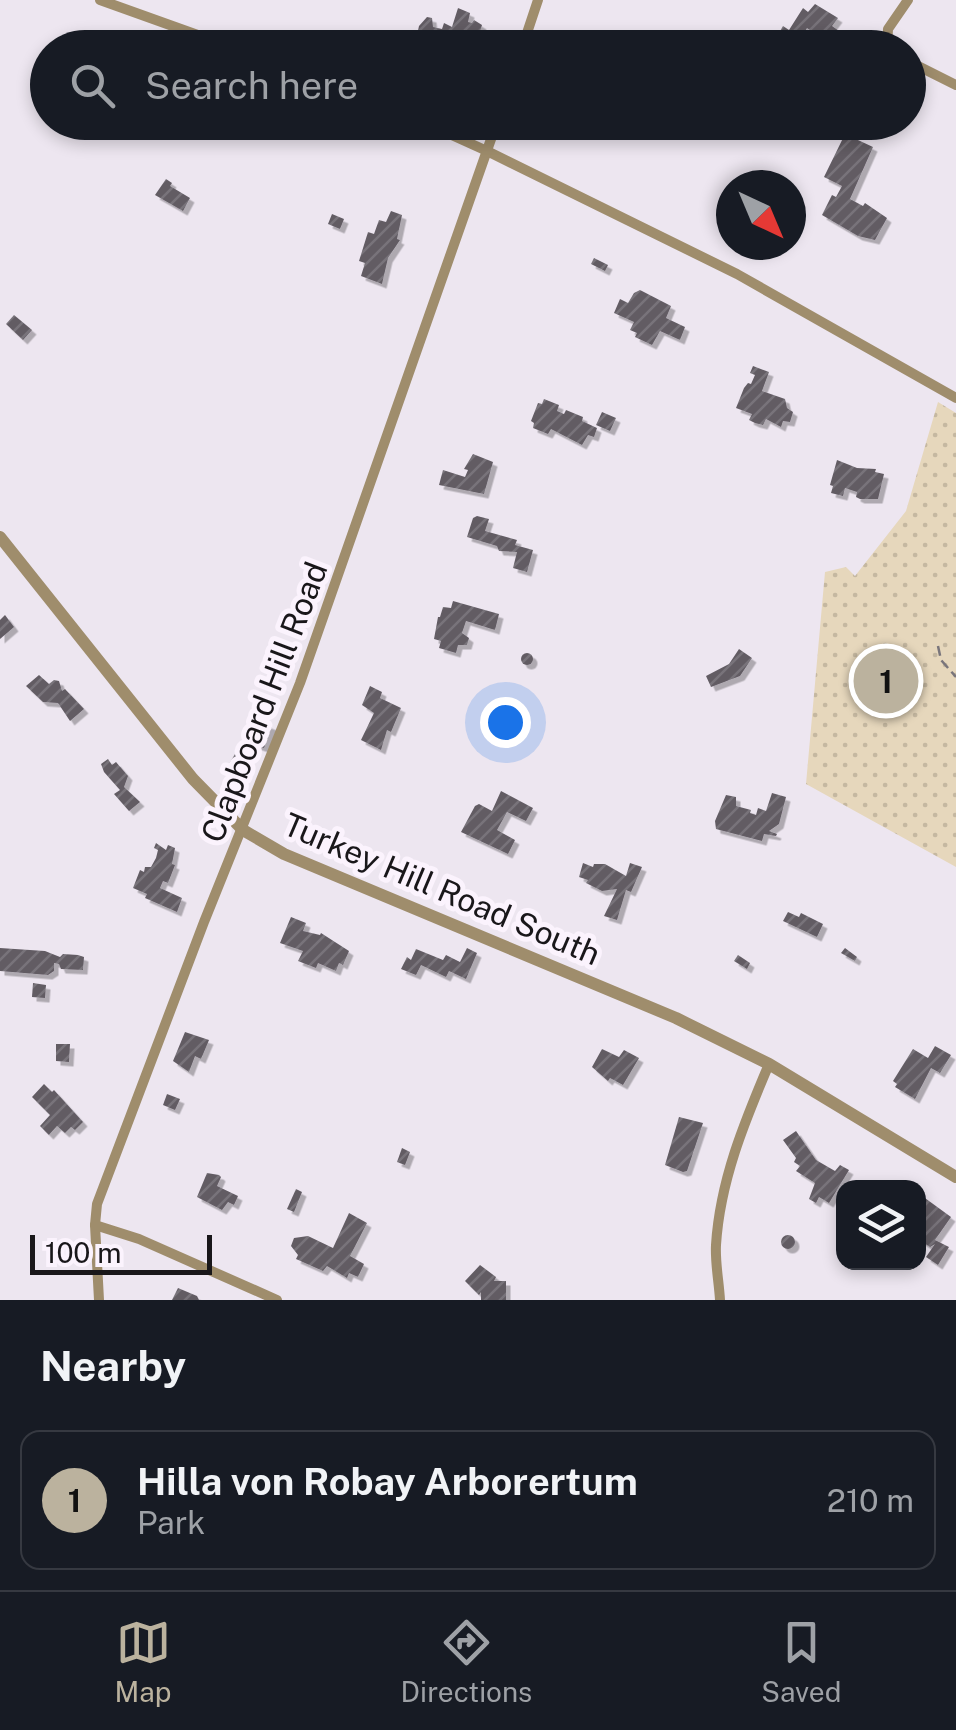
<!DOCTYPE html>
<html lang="en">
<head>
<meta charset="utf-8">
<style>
  body { margin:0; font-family:"Public Sans",sans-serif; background:#20242c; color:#f1f3f6 }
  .controls { position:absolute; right:30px; bottom:30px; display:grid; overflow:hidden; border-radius:20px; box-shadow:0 5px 15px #0003 }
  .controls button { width:90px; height:90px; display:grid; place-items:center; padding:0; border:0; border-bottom:2px solid #363941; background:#171b24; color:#f1f3f6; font:50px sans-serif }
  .compass { position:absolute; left:716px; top:170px; width:90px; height:90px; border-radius:50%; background:#171b24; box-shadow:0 5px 15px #0003; rotate:136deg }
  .scale { position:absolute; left:30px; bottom:25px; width:182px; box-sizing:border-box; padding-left:10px; border:5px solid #19171a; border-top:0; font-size:28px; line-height:35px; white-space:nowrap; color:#19171a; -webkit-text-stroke:8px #fbf3fd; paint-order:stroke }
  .you { position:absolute; left:505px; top:722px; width:35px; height:35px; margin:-25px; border:8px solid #fff; border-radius:50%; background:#1a73e8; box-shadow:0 0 0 15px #1a73e833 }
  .badge { display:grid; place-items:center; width:65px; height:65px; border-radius:50%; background:#bbb29e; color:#111; font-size:32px; font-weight:700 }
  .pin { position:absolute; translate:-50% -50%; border:5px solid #fff; box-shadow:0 2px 10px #0006 }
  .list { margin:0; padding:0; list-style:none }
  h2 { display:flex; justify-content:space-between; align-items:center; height:130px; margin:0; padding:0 40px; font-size:42px }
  h2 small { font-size:32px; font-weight:400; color:#9ea1a6 }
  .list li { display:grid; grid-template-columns:65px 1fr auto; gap:30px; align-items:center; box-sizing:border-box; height:140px; margin:0 20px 20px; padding:0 20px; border:2px solid #363941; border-radius:20px }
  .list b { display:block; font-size:38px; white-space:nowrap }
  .list p { margin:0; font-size:32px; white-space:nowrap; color:#9ea1a6 }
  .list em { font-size:32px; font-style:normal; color:#9ea1a6 }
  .icon { flex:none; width:55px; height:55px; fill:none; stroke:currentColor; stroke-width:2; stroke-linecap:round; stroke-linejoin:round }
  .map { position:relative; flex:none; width:956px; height:1300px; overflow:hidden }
  .search { position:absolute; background:#171b24; box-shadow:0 5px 15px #0003; left:30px; right:30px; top:30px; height:110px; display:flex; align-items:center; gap:25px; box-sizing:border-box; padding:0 35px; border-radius:55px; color:#9ea1a6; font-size:38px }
  .sheet { height:290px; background:#171b24 }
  nav { display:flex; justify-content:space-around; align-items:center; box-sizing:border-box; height:140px; border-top:2px solid #363941; background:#171b24; font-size:28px; color:#9ea1a6 }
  nav a { display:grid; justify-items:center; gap:5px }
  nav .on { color:#bbb29e }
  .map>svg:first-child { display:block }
</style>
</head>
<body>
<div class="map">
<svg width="956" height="1300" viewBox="0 0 956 1300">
  <defs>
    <pattern id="park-dots" width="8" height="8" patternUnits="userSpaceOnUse" patternTransform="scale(2.5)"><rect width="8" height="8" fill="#e6d7bc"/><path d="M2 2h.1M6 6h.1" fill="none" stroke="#c5b8a1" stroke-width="1.8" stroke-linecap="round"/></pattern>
    <pattern id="building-hatch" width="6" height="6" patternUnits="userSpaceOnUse" patternTransform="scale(2.5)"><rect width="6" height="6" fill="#625c64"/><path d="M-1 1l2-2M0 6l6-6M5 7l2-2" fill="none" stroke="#78737a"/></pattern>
    <filter id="shadow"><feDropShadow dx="4.5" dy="4.5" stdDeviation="0" flood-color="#0004"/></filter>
  </defs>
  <rect width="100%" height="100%" fill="#ede6f0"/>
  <!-- park -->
  <polygon fill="url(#park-dots)" points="938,402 956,413 956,867 806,784 825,572 846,567 855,576 906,511"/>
  <!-- building -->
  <g fill="url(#building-hatch)" filter="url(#shadow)">
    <polygon points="815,4 838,18 832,26 839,31 833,41 824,35 822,39 807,28 795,48 786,48 775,40 783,26 789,30 803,8 808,12"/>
    <polygon points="458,8 470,13 468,22 472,23 474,20 482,25 475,48 435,48 427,42 428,39 417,35 419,26 427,17 432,18 433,27 442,29 444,23 452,27"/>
    <polygon points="640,33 649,38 646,42 650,44 649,48 632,48"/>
    <polygon points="138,122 153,125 149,131 155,132 152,135"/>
    <polygon points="845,134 873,147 850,199 863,206 865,203 887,218 875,240 858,236 822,215 832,195 836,197 842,186 824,177"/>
    <polygon points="166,179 172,183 170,186 190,198 183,211 155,195"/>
    <polygon points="391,211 402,215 397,239 400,240 388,258 382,284 361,276 365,263 359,261 368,232 374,234 379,220 386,222"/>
    <polygon points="332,214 344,219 340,229 328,224"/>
    <polygon points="594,258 608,265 605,271 591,264"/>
    <polygon points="640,290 671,306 666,318 685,327 680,340 660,331 652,345 635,337 637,333 630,330 634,322 614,313 620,299 628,303 634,293"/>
    <polygon points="14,315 32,330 23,340 6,324"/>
    <polygon points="753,366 769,372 762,391 785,399 787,408 793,412 790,422 783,421 781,427 766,419 763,425 755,423 749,420 752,414 736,408 744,388 748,383 751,384 755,375 750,373"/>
    <polygon points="544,399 559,405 557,411 564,414 566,410 583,417 582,421 597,428 594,437 588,435 582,445 551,429 548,434 533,428 534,423 531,421 538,403 542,404"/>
    <polygon points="602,412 616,418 610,431 596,425"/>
    <polygon points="473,454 493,462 484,494 439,485 443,470 465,477 468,470 464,469"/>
    <polygon points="837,460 857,468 876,469 875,472 884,474 878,499 860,499 856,497 857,492 845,488 843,496 831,493 833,486 830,485"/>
    <polygon points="477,516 489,519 485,531 517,540 515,545 533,550 527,572 513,568 517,552 499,551 497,546 467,537 473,518"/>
    <polygon points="453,601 499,614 495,630 466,621 462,633 469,638 467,645 458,645 456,653 439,648 441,641 434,639 438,617 440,617 443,607 451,608"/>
    <polygon points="5,615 14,627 0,639 0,620"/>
    <polygon points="739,649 752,658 740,676 711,687 706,676 729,664"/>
    <circle cx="527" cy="659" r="6"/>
    <polygon points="39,675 49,684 54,680 59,681 62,691 65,689 84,709 70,721 58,703 43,702 26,686"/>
    <polygon points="370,686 382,692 380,698 401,708 391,732 387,730 381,750 361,740 374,713 362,705"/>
    <polygon points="260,721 272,726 264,748 252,744"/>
    <polygon points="235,754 248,759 236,778 225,771"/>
    <polygon points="108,759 112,765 116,762 128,776 124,787 140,802 129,811 114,794 120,790 104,772 101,764"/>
    <polygon points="501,791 533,808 526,821 507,812 497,830 515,840 508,854 461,832 475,806 479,804 492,811"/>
    <polygon points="772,793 786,797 779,824 769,831 777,834 776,836 764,834 762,841 716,829 715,821 726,795 736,797 736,806 751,810 750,813 756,815 758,808 766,811"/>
    <polygon points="156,843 166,850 168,845 175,848 172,864 175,865 168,883 163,881 160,888 182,898 177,912 145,898 147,894 133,888 140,870 144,872 145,867 151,867 156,858 158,850 154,848"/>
    <polygon points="583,863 593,867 594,864 605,864 626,876 630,863 642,867 631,892 626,890 617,920 604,916 617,889 602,891 586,883 588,880 579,877"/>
    <polygon points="788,912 799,917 801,913 823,924 817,937 783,921"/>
    <polygon points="291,917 306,923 303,931 320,935 321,933 349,951 343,965 339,963 336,971 318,963 316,968 298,961 303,951 280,943"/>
    <polygon points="0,948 45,951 60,957 63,954 78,955 84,957 83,970 61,969 59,964 54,963 54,971 48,975 0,971"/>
    <polygon points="467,948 477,953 466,979 449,971 446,977 421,965 416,975 401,969 407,957 411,960 416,949 443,960 446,955 460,962"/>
    <polygon points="845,948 857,957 855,961 841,953"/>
    <polygon points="738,955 750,963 747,969 734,961"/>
    <polygon points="33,983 46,985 45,998 32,997"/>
    <polygon points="185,1032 209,1040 201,1059 195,1056 189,1072 173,1061"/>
    <polygon points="56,1044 70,1044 69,1062 56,1061"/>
    <polygon points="935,1046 951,1055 940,1073 931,1068 915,1099 895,1087 897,1084 893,1081 913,1049 928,1058"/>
    <polygon points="602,1049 619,1057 624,1050 639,1058 623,1085 610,1078 608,1081 592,1067"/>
    <polygon points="44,1084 52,1092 54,1090 83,1122 75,1130 71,1127 65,1133 57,1126 49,1135 40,1126 50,1115 32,1097"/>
    <polygon points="167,1094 180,1099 175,1110 163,1105"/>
    <polygon points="679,1117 703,1123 687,1171 683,1172 665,1165"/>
    <polygon points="796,1131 816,1160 835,1171 840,1165 849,1170 829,1203 819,1197 816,1203 809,1199 815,1183 796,1171 800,1166 794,1162 796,1158 783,1140"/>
    <polygon points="402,1148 410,1152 405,1165 397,1162"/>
    <polygon points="207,1173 219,1175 221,1177 217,1186 238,1196 234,1205 228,1202 222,1210 197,1197"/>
    <polygon points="296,1189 302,1192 294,1212 287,1209"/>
    <polygon points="918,1193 951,1217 935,1240 949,1247 938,1265 926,1257 935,1244 930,1247 918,1239 918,1224 924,1215 921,1211 923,1208 918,1205"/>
    <polygon points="349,1213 367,1223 350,1256 364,1264 358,1277 349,1273 347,1278 327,1266 323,1271 296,1259 298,1255 291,1246 294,1238 308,1236 333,1248"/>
    <circle cx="788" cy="1242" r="7"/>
    <polygon points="480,1265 496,1277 494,1281 506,1281 506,1300 481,1300 481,1292 479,1295 465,1281"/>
    <polygon points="178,1288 197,1296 199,1300 172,1300"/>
  </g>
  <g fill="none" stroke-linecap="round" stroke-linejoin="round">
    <!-- path -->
    <polyline stroke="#79757b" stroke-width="2.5" stroke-dasharray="10 5" stroke-linecap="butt" points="938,646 941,660 956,677"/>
    <!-- minor -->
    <g stroke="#9f8d6c" stroke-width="10">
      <polyline points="100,0 234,48"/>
      <polyline points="522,48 538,0"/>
      <polyline points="887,48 888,29 908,0"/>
      <polyline points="908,61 956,85"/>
      <polyline points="423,122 487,151 737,274 956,398"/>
      <polyline points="95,1225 139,1239 277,1300"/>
      <polyline points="99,1300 95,1225 97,1204 204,922 300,683 497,122"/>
      <path d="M720 1300C719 1282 715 1263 716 1245 720 1181 744 1123 769 1064"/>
    </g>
    <!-- tertiary -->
    <polyline stroke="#9f8d6c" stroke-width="12" points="0,537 193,779 243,830 284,854 676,1018 769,1064 956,1177"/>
  </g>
  <g text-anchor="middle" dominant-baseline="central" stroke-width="10" stroke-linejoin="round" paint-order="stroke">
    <!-- street labels -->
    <g font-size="32" fill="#19171a" stroke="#fbf3fd">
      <text transform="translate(264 702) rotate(-69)">Clapboard Hill Road</text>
      <text transform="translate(442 889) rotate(23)">Turkey Hill Road South</text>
    </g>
  </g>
</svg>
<div class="controls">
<button><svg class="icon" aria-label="layers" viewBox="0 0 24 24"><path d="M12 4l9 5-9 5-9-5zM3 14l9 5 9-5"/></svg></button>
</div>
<svg class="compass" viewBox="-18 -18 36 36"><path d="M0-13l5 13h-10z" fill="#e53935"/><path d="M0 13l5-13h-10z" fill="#9ea1a6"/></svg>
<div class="scale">100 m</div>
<div class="you"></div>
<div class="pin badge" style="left:886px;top:681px">1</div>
<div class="search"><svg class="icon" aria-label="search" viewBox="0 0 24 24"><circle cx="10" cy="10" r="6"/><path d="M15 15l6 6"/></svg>Search here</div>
</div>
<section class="sheet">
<h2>Nearby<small></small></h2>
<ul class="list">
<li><span class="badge">1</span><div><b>Hilla von Robay Arborertum</b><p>Park</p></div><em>210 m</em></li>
</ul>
</section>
<nav>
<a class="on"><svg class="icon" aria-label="map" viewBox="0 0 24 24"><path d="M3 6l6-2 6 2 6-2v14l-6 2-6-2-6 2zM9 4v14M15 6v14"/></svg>Map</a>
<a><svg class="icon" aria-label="directions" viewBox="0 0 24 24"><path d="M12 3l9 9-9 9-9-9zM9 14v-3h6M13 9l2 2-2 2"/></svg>Directions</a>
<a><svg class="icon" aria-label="saved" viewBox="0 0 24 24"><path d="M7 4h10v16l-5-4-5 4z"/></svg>Saved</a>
</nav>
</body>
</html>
